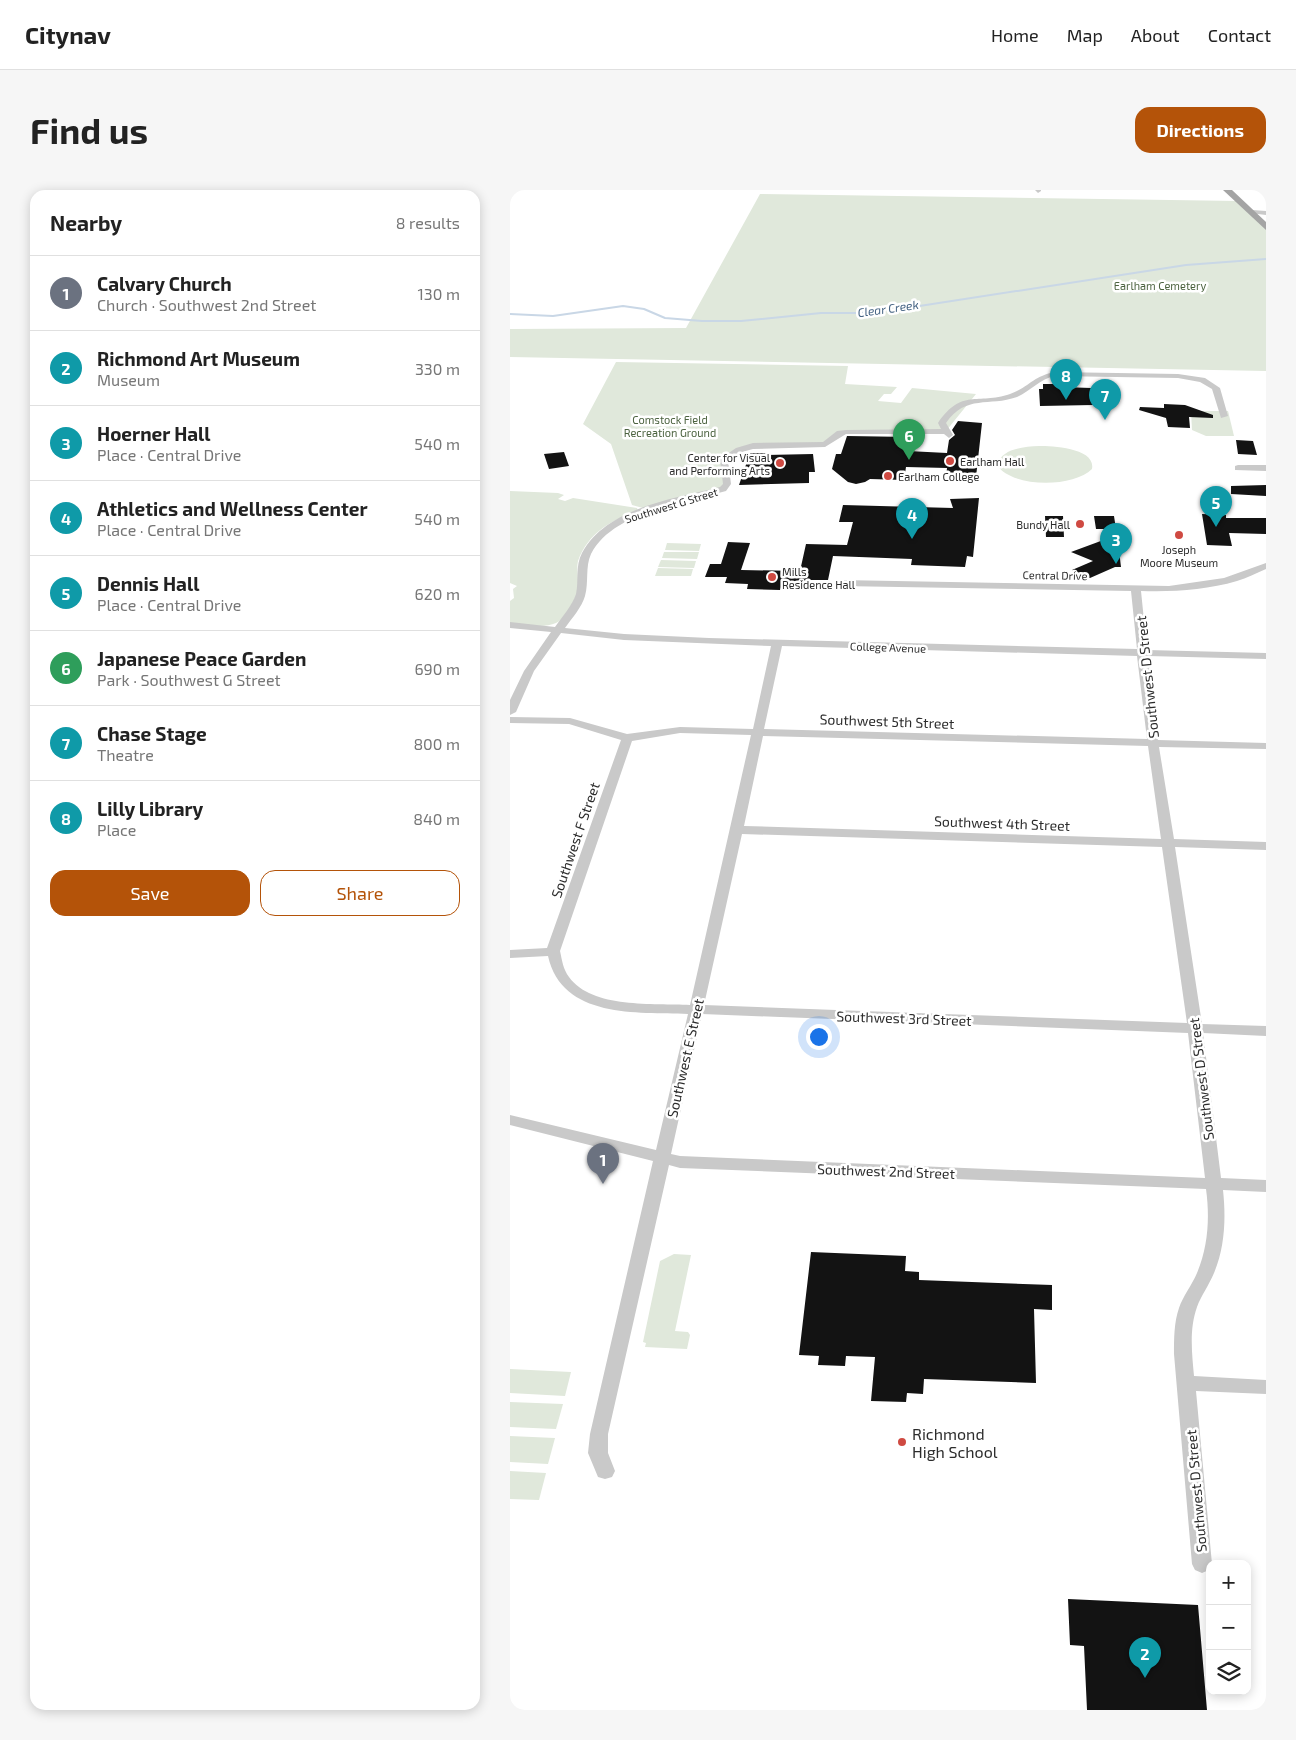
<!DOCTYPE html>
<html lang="en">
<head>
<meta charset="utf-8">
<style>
  body { margin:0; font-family:"Exo 2",sans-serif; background:#f6f6f6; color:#222 }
  .controls { position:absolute; right:15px; bottom:15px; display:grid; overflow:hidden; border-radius:10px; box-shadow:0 2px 12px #0003 }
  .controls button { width:45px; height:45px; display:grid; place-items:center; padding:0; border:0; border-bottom:1px solid #e0e0e0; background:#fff; color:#222; font:25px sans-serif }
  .you { position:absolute; left:308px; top:846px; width:18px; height:18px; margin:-12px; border:4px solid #fff; border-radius:50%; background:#1a73e8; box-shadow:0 0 0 8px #1a73e833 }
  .badge { display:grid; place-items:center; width:32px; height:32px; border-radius:50%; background:#b45309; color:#fff; font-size:16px; font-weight:700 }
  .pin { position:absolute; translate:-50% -41px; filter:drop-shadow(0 1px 2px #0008) }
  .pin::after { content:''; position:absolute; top:26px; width:18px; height:15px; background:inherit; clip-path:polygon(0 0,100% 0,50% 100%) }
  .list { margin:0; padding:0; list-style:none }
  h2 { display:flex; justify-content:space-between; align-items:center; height:65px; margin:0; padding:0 20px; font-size:21px }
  h2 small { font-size:16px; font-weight:400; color:#767676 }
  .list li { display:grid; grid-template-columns:32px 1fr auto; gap:15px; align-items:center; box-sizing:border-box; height:75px; padding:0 20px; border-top:1px solid #e0e0e0 }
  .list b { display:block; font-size:19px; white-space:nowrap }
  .list p { margin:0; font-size:16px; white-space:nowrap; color:#767676 }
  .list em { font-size:16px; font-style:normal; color:#767676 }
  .actions { display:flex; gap:10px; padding:15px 20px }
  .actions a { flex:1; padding:11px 0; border:1px solid #b45309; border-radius:15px; text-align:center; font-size:18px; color:#b45309 }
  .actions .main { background:#b45309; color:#fff }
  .icon { flex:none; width:28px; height:28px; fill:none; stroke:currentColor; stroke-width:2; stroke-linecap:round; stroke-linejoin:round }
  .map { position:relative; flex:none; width:756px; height:1520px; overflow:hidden; border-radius:15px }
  header { display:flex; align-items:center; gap:30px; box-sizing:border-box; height:70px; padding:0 25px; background:#fff; border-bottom:1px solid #e0e0e0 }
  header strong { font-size:24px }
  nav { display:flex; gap:28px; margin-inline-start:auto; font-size:18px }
  .intro { display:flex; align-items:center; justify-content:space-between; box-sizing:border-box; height:120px; padding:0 30px }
  h1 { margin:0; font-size:35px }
  .button { padding:12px 22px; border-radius:15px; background:#b45309; color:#fff; font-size:18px; font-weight:700 }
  main { display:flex; gap:30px; padding:0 30px }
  aside { flex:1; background:#fff; border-radius:15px; box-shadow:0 2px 12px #0003 }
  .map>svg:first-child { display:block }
</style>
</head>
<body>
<header>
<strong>Citynav</strong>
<nav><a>Home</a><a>Map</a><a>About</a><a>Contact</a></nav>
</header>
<div class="intro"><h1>Find us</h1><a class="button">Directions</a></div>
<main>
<aside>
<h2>Nearby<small>8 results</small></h2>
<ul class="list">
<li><span class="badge" style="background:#6b7280">1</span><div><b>Calvary Church</b><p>Church · Southwest 2nd Street</p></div><em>130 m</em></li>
<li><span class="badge" style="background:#0f9aa8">2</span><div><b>Richmond Art Museum</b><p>Museum</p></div><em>330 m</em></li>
<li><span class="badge" style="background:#0f9aa8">3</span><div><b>Hoerner Hall</b><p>Place · Central Drive</p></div><em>540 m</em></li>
<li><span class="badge" style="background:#0f9aa8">4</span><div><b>Athletics and Wellness Center</b><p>Place · Central Drive</p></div><em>540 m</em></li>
<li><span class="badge" style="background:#0f9aa8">5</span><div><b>Dennis Hall</b><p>Place · Central Drive</p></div><em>620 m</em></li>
<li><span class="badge" style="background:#2e9e5b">6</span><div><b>Japanese Peace Garden</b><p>Park · Southwest G Street</p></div><em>690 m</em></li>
<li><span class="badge" style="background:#0f9aa8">7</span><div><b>Chase Stage</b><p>Theatre</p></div><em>800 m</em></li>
<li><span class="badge" style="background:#0f9aa8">8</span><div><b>Lilly Library</b><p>Place</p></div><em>840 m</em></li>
</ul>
<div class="actions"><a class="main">Save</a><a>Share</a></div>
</aside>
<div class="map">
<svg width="756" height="1520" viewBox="0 0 756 1520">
  <rect width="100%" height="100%" fill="#fff"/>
  <!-- green -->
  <g fill="#e0e8db">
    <polygon points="250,4 729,11 756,37 756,181 0,167 0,139 176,138"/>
    <polygon points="106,172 338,176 335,194 387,197 381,204 374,204 368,211 391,213 402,198 466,204 436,241 336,242 315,254 243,256 214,269 213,299 140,320 122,315 101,254 73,234"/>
    <polygon points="681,221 718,221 724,246 696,246 682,240"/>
    <path d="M529 256C543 256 586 258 582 279 563 298 502 298 487 275 492 258 513 257 529 256Z"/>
    <path d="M0 301 48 303 54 305 48 309 55 311 63 308 127 318 128 321C101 330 78 343 68 371 66 380 69 390 68 398 66 409 57 428 46 433 33 439 13 434 0 433V411L4 408 3 399 7 396 0 393Z"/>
    <polygon points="157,353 191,354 189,361 155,360"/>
    <polygon points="154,362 189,362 187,369 152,368"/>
    <polygon points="151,370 186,371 184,378 148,377"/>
    <polygon points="148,378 183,379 181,386 145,386"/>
    <polygon points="164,1064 181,1065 165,1141 178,1142 180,1145 177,1159 135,1157 136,1153 133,1152 150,1071"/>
    <polygon points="0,1179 61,1182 55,1206 0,1203"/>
    <polygon points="0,1212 53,1214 46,1239 0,1237"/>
    <polygon points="0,1246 45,1248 38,1274 0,1272"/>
    <polygon points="0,1281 36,1283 29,1310 0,1309"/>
  </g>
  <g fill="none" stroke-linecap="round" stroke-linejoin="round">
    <!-- stream -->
    <polyline stroke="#c9d7e6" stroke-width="2" points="0,124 43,126 113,116 134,119 155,128 192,131 231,131 311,123 349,123 403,117 676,75 756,69"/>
  </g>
  <!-- building -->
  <g fill="#131313">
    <polygon points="533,194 552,194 553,197 581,198 583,215 530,216 529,199 533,199"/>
    <polygon points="654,214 675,215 703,225 703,228 679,227 680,238 658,237 656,228 629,220 630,217 654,218"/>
    <polygon points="448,231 472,233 466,287 436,286 437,278 396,277 394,290 360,289 355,292 346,294 338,292 322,279 326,264 331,264 337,246 401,247 398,261 437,263 439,250 445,245 442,240"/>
    <polygon points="726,250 743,251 747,265 728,264"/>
    <polygon points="54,262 59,276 39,279 34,264"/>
    <polygon points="240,263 256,263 256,265 303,264 305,282 299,282 299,293 229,295"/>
    <polygon points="756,295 756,306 721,304 721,296"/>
    <polygon points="469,308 463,367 457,366 455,377 401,375 402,369 323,366 318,390 297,390 296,395 272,394 270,400 237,399 238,394 215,393 217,387 195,387 200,374 211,374 218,352 240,353 231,380 290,381 296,354 337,355 343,332 329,332 333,315 443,318 440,309"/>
    <polygon points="692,324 716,325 716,328 756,328 756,344 719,343 722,356 697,355"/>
    <polygon points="535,326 553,326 554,347 536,347"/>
    <polygon points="584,326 604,326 606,339 586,339"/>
    <polygon points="607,345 611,377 605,377 580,388 562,380 583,371 561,362"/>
    <polygon points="301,1062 396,1066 395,1081 409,1082 409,1090 542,1095 542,1120 524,1119 526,1193 414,1189 413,1204 397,1203 396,1212 361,1211 365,1167 336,1166 335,1176 308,1175 309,1166 289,1165"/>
    <polygon points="558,1409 688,1415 697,1520 577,1520 574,1456 560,1455"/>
  </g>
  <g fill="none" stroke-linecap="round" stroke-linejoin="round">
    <!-- minor -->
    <g fill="#c9c9c9" fill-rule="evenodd">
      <polygon points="525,0 531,0 531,1 528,3"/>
      <polygon points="742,20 756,21 756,25 740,23"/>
      <path d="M545 182 668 184 695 188 710 198 718 226 711 228 702 199 690 192 668 188 545 186C529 189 521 201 507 207 479 217 456 204 436 233L443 245 439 248 434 244H336L315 257 243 259 232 262 218 270 221 294 216 301C176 312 102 322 81 364 75 377 79 392 75 406 72 417 62 428 55 438L114 444 199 448 627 459 621 401 330 396 325 393 330 390 659 396 714 388 756 373V379C746 383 737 388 727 391 696 400 664 402 631 401L637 460 756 463V469L638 466 648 550 756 553V559L649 557 664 649 756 652V660L665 657 692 834 756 836V846L693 843 711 988 756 990V1002L713 1000C716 1028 715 1057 704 1083 699 1095 691 1106 687 1117 679 1139 682 1164 684 1186L756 1190V1204L686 1201 702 1374H700L699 1380 692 1383 685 1380 682 1374 664 1164C664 1149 664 1132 669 1118 673 1106 682 1095 687 1083 698 1057 700 1028 696 999L170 978 159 975 98 1244V1263L105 1281 102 1287 95 1289 88 1287 78 1263 80 1244 143 971 0 935V925L146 960 178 824C127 822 52 829 38 766L0 768V760L37 758 111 550 59 534 0 533V527L60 528 117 544 170 537 243 539 261 456 114 450 51 443 24 481 6 522 0 525V510L14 481 41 442 0 438V432L45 437C52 427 62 416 66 404 69 391 65 376 72 363 97 317 164 309 210 297L213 294 210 269 226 258 243 253 313 252 327 241 336 240 431 239 428 233C452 198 467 215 500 204 518 198 523 186 545 182ZM272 456 627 466 637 549 254 539ZM170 543 241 545 180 815C144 813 82 819 59 787 53 779 52 770 50 761L122 551ZM253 546 638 556 651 649 234 636ZM232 644 652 657 677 833 194 815ZM192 824 678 843 695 988 170 966 161 964Z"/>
      <polygon points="728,275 756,275 756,281 725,280 725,276"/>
    </g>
    <!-- major -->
    <polygon fill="#a4a4a4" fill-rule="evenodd" points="713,0 722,0 756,32 756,40"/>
  </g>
  <!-- markers -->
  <g fill="#cf4a42" stroke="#fff" stroke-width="2">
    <circle cx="440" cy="271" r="5"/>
    <circle cx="270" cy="273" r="5"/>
    <circle cx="378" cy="286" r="5"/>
    <circle cx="570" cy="334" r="5"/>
    <circle cx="669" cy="345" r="5"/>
    <circle cx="262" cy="387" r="5"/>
    <circle cx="392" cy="1252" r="5"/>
  </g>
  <g text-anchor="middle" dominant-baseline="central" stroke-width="5" stroke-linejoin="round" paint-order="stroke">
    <!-- far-park labels -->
    <g font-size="11" fill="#4b623f" stroke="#fff">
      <text x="650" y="95">Earlham Cemetery</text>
      <text x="160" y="229">Comstock Field<tspan x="160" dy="13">Recreation Ground</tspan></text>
    </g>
    <!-- far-poi labels -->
    <g font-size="11" fill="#2c2c2c" stroke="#fff" text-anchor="start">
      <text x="260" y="267" text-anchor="end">Center for Visual<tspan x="260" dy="13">and Performing Arts</tspan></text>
      <text x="450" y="271">Earlham Hall</text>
      <text x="388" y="286">Earlham College</text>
      <text x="560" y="334" text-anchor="end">Bundy Hall</text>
      <text x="669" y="359" text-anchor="middle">Joseph<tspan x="669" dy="13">Moore Museum</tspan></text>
      <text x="272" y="381">Mills<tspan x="272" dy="13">Residence Hall</tspan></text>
    </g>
    <!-- far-street labels -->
    <g font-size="11" fill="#2c2c2c" stroke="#fff">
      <text transform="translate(161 315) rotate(-17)">Southwest G Street</text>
      <text transform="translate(545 385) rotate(1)">Central Drive</text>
      <text transform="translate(378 457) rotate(2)">College Avenue</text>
    </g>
    <!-- far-water labels -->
    <g font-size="12" font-style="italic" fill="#456383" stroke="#fff">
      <text transform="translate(378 118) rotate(-8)">Clear Creek</text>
    </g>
    <!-- street labels -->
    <g font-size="14" fill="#2c2c2c" stroke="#fff">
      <text transform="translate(637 487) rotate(-96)">Southwest D Street</text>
      <text transform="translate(377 531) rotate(2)">Southwest 5th Street</text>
      <text transform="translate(492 633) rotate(2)">Southwest 4th Street</text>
      <text transform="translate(65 650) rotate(-71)">Southwest F Street</text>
      <text transform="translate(394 828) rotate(2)">Southwest 3rd Street</text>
      <text transform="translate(175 868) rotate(-77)">Southwest E Street</text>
      <text transform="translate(691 889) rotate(-97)">Southwest D Street</text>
      <text transform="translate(376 981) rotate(2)">Southwest 2nd Street</text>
      <text transform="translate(686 1301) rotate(-95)">Southwest D Street</text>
    </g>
    <!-- near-poi labels -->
    <g font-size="16" fill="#2c2c2c" stroke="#fff" text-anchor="start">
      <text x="402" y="1243">Richmond<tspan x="402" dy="18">High School</tspan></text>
    </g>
  </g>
</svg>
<div class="controls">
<button>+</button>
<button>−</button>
<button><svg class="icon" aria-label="layers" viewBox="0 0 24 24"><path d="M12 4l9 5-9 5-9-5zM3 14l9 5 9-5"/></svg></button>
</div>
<div class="you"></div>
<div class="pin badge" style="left:93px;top:994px;background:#6b7280">1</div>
<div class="pin badge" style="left:635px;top:1488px;background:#0f9aa8">2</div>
<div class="pin badge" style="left:606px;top:374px;background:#0f9aa8">3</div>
<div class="pin badge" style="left:402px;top:349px;background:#0f9aa8">4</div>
<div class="pin badge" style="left:706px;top:337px;background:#0f9aa8">5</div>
<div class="pin badge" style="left:399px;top:270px;background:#2e9e5b">6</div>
<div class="pin badge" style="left:595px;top:230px;background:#0f9aa8">7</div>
<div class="pin badge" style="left:556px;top:210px;background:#0f9aa8">8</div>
</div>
</main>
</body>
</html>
